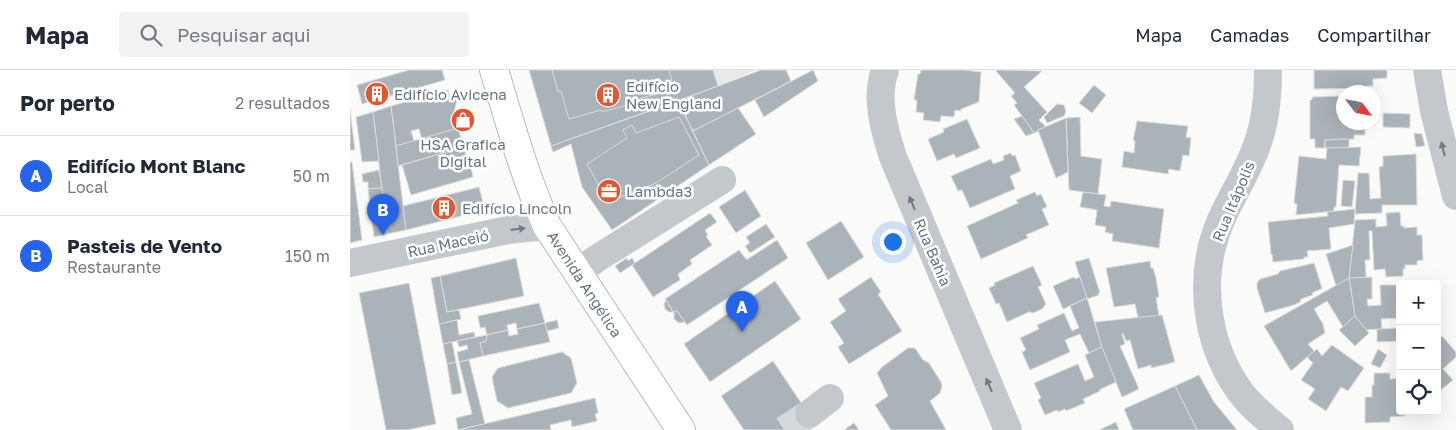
<!DOCTYPE html>
<html lang="pt">
<head>
<meta charset="utf-8">
<style>
  body { margin:0; font-family:"Golos Text",sans-serif; background:#f2f2f3; color:#1f2937 }
  .controls { position:absolute; right:15px; bottom:15px; display:grid; overflow:hidden; border-radius:5px; box-shadow:0 5px 20px #0002 }
  .controls button { width:45px; height:45px; display:grid; place-items:center; padding:0; border:0; border-bottom:1px solid #e0e1e3; background:#fff; color:#1f2937; font:25px sans-serif }
  .compass { position:absolute; left:986px; top:15px; width:45px; height:45px; border-radius:50%; background:#fff; box-shadow:0 5px 20px #0002; rotate:122deg }
  .you { position:absolute; left:542px; top:171px; width:18px; height:18px; margin:-12px; border:4px solid #fff; border-radius:50%; background:#1a73e8; box-shadow:0 0 0 8px #1a73e833 }
  .badge { display:grid; place-items:center; width:32px; height:32px; border-radius:50%; background:#2563eb; color:#fff; font-size:16px; font-weight:700 }
  .pin { position:absolute; translate:-50% -41px; filter:drop-shadow(0 1px 2px #0008) }
  .pin::after { content:''; position:absolute; top:26px; width:18px; height:15px; background:inherit; clip-path:polygon(0 0,100% 0,50% 100%) }
  .list { margin:0; padding:0; list-style:none }
  h2 { display:flex; justify-content:space-between; align-items:center; height:65px; margin:0; padding:0 20px; font-size:21px }
  h2 small { font-size:16px; font-weight:400; color:#747a83 }
  .list li { display:grid; grid-template-columns:32px 1fr auto; gap:15px; align-items:center; box-sizing:border-box; height:80px; padding:0 20px; border-top:1px solid #e0e1e3 }
  .list b { display:block; font-size:19px; white-space:nowrap }
  .list p { margin:0; font-size:16px; white-space:nowrap; color:#747a83 }
  .list em { font-size:16px; font-style:normal; color:#747a83 }
  .icon { flex:none; width:28px; height:28px; fill:none; stroke:currentColor; stroke-width:2; stroke-linecap:round; stroke-linejoin:round }
  .map { position:relative; flex:none; width:1106px; height:360px; overflow:hidden }
  header { display:flex; align-items:center; gap:30px; box-sizing:border-box; height:70px; padding:0 25px; background:#fff; border-bottom:1px solid #e0e1e3 }
  header strong { font-size:24px }
  nav { display:flex; gap:28px; margin-inline-start:auto; font-size:18px }
  .search { width:350px; height:45px; background:#f2f2f3; display:flex; align-items:center; gap:12px; box-sizing:border-box; padding:0 18px; border-radius:5px; color:#747a83; font-size:19px }
  main { display:flex }
  aside { flex:1; background:#fff }
  .map>svg:first-child { display:block }
</style>
</head>
<body>
<header>
<strong>Mapa</strong>
<div class="search"><svg class="icon" aria-label="search" viewBox="0 0 24 24"><circle cx="10" cy="10" r="6"/><path d="M15 15l6 6"/></svg>Pesquisar aqui</div>
<nav><a>Mapa</a><a>Camadas</a><a>Compartilhar</a></nav>
</header>
<main>
<aside>
<h2>Por perto<small>2 resultados</small></h2>
<ul class="list">
<li><span class="badge">A</span><div><b>Edifício Mont Blanc</b><p>Local</p></div><em>50 m</em></li>
<li><span class="badge">B</span><div><b>Pasteis de Vento</b><p>Restaurante</p></div><em>150 m</em></li>
</ul>
</aside>
<div class="map">
<svg width="1106" height="360" viewBox="0 0 1106 360">
  <rect width="100%" height="100%" fill="#fafaf8"/>
  <!-- built -->
  <polygon fill="#e8e9e9" points="363,0 406,0 368,16"/>
  <!-- building -->
  <g fill="#aab3b9" stroke="#dcdcda">
    <polygon points="59,0 92,0 95,10 12,34 7,15"/>
    <polygon points="179,0 363,0 368,16 201,76"/>
    <polygon points="202,0 319,0 324,19 292,28 293,31 252,42 251,40 219,49 211,21 208,22"/>
    <polygon points="411,0 436,0 441,11 343,61 328,31"/>
    <polygon points="463,0 468,11 414,47 405,30"/>
    <polygon points="571,0 614,0 631,2 629,32 611,39 611,41 605,40 604,47 591,46 590,52 573,50 574,43 566,42 567,30 564,30 568,4 570,4"/>
    <polygon points="648,0 692,1 674,17 697,42 689,50 696,57 684,63 664,35 667,33 661,26 665,23 646,1"/>
    <polygon points="964,0 1037,0 1037,8 1023,9 1023,16 1017,16 1017,18 964,19"/>
    <polygon points="744,15 756,25 742,43 729,33"/>
    <polygon points="98,20 100,28 107,30 104,42 109,58 72,69 69,59 61,61 64,71 46,76 41,36"/>
    <polygon points="994,26 994,52 1015,52 1015,65 1004,65 1004,69 975,70 975,78 965,78 965,69 960,69 960,30 962,30 962,27"/>
    <polygon points="328,31 359,95 262,160 232,117 221,74 203,82 201,76"/>
    <polygon points="707,34 714,35 716,42 714,46 697,53 694,47"/>
    <polygon points="41,36 56,160 37,164 23,42"/>
    <polygon points="388,38 406,64 359,95 343,61"/>
    <polygon points="0,40 5,80 0,80"/>
    <polygon points="23,42 29,91 12,92 6,47"/>
    <polygon points="1033,43 1060,44 1060,58 1033,57"/>
    <polygon points="672,46 684,63 676,66 664,49"/>
    <polygon points="329,47 349,85 306,113 258,132 237,94 277,68 273,60 282,55 286,63"/>
    <polygon points="730,47 731,86 752,89 748,124 719,120 716,48"/>
    <polygon points="716,48 718,102 706,108 688,60"/>
    <polygon points="617,49 630,78 606,88 604,84 587,91 578,69 594,62 593,59"/>
    <polygon points="787,51 838,56 836,67 841,68 839,86 833,85 830,101 819,99 818,104 772,97 774,81 784,83 785,71 783,71"/>
    <polygon points="108,58 114,77 48,96 46,76"/>
    <polygon points="1064,63 1072,64 1075,76 1066,77"/>
    <polygon points="999,69 999,78 975,78 975,70"/>
    <polygon points="114,77 117,89 119,88 123,107 61,125 52,95"/>
    <polygon points="1011,77 1009,96 989,95 986,137 984,137 984,141 946,145 947,134 944,133 949,86 976,89 977,78"/>
    <polygon points="661,83 662,86 665,85 671,101 660,106 665,119 620,138 612,120 608,121 601,106 641,89 643,94 654,90 653,86"/>
    <polygon points="1066,84 1067,135 1032,135 1032,143 1005,144 1008,103 1019,103 1020,129 1031,128 1029,97 1033,96 1033,86"/>
    <polygon points="0,92 2,92 12,170 0,173"/>
    <polygon points="29,100 32,118 18,119 18,112 13,112 12,104"/>
    <polygon points="993,110 1005,111 1002,137 991,136"/>
    <polygon points="129,117 135,140 56,160 53,136"/>
    <polygon points="32,118 37,164 24,167 18,119"/>
    <polygon points="395,120 411,146 386,163 369,137"/>
    <polygon points="685,122 687,126 691,124 697,137 692,139 699,155 676,165 678,168 631,189 617,156 668,133 666,130"/>
    <polygon points="733,122 756,125 754,136 760,137 761,131 814,139 809,178 762,171 763,164 755,162 756,157 745,155 747,140 730,137"/>
    <polygon points="1005,139 1004,154 979,158 981,179 957,181 958,187 954,187 954,189 923,192 922,184 921,184 918,152 978,146 977,142"/>
    <polygon points="1050,142 1051,156 1054,156 1054,158 1067,157 1067,165 1072,165 1073,190 1067,191 1067,195 1055,195 1055,199 1053,199 1053,206 1036,207 1035,199 1024,200 1022,161 1019,161 1020,190 1015,190 1016,208 999,208 1005,150 1026,149 1026,157 1037,156 1036,143"/>
    <polygon points="360,143 367,152 355,160 358,165 356,166 362,175 340,190 342,194 328,204 330,210 303,227 282,195"/>
    <polygon points="491,151 514,187 478,210 456,173"/>
    <polygon points="416,154 425,167 400,183 395,176 400,173 396,167"/>
    <polygon points="427,170 438,188 337,255 327,241 324,243 315,229 389,180 396,189 398,189"/>
    <polygon points="1003,175 999,208 986,216 976,184"/>
    <polygon points="166,188 174,226 97,242 90,206"/>
    <polygon points="277,188 278,191 282,188 285,193 270,203 265,196"/>
    <polygon points="739,188 750,223 748,223 749,225 737,229 725,192"/>
    <polygon points="800,191 801,198 803,198 806,208 809,227 806,228 809,246 788,248 785,234 764,237 756,198"/>
    <polygon points="964,193 972,218 971,219 962,223 963,225 951,229 950,232 944,235 915,243 907,218 907,213 910,209 928,204 930,201"/>
    <polygon points="683,196 692,215 688,217 696,234 692,239 683,243 679,242 657,252 649,233 646,234 639,218 645,215 644,213"/>
    <polygon points="90,206 97,242 109,240 111,249 89,254 81,208"/>
    <polygon points="521,207 531,222 528,224 552,261 499,294 488,277 494,273 480,252 496,241 488,229"/>
    <polygon points="724,207 725,209 730,207 737,228 713,239 703,216"/>
    <polygon points="1022,207 1022,229 1017,229 1018,236 1031,235 1030,215 1050,215 1050,248 1031,249 1032,259 1016,260 1005,246 999,208"/>
    <polygon points="999,208 1005,246 993,257 977,231 964,239 973,254 975,263 958,274 964,281 941,301 914,256"/>
    <polygon points="425,211 451,249 360,312 334,274"/>
    <polygon points="59,213 86,354 57,360 36,360 9,223"/>
    <polygon points="737,228 752,277 739,283 730,264 715,270 720,282 680,300 672,282 676,280 670,268 689,259 687,255 714,243 722,261 729,258 720,236"/>
    <polygon points="316,230 323,242 319,242 315,239 314,234"/>
    <polygon points="189,233 195,253 167,259 166,253 157,255 158,260 137,265 135,257 130,258 128,246"/>
    <polygon points="327,241 335,252 329,253 324,249 324,242"/>
    <polygon points="812,245 825,292 801,298 801,295 788,299 780,270 776,271 773,263 772,264 775,274 770,276 789,319 772,327 752,278 745,252"/>
    <polygon points="1005,246 1019,263 1005,276 989,260"/>
    <polygon points="107,250 109,265 124,262 125,267 93,274 89,254"/>
    <polygon points="207,250 209,258 198,261 196,259 195,253"/>
    <polygon points="195,253 200,272 133,286 130,273 136,271 137,265 158,260 159,266 168,264 167,259"/>
    <polygon points="1050,258 1050,271 1027,272 1027,259"/>
    <polygon points="137,265 136,271 130,273 133,286 109,292 107,282 118,279 117,275 109,277 107,271"/>
    <polygon points="1092,266 1106,282 1106,287 1093,299 1103,310 1087,323 1087,270"/>
    <polygon points="102,272 106,292 97,294 93,274"/>
    <polygon points="982,275 1014,298 998,321 991,317 976,341 958,329 965,319 951,310 963,293 957,287 967,279 972,286"/>
    <polygon points="752,277 766,312 749,320 750,321 733,329 735,333 716,341 715,339 708,342 707,340 695,345 688,330 691,328 684,313 728,294 735,311 744,307 735,285"/>
    <polygon points="558,278 565,278 573,290 579,293 591,312 592,316 590,323 580,331 596,360 541,360 525,335 538,326 527,303 532,297"/>
    <polygon points="1028,279 1037,285 1030,298 1021,294"/>
    <polygon points="212,282 221,288 227,313 221,323 158,338 147,331 142,307 148,298"/>
    <polygon points="119,290 135,354 108,360 106,348 122,344 109,292"/>
    <polygon points="423,291 464,352 453,360 394,360 371,326"/>
    <polygon points="106,292 112,323 102,325 97,294"/>
    <polygon points="1024,303 1040,303 1040,309 1050,308 1050,341 1054,341 1055,346 1040,347 1040,352 1015,353 1015,327 1022,327 1022,315 1024,315"/>
    <polygon points="849,305 864,332 887,360 847,360 825,316"/>
    <polygon points="825,316 847,360 783,360 774,339"/>
    <polygon points="245,328 248,343 245,344 247,351 222,357 221,350 200,355 201,360 108,360"/>
    <polygon points="766,352 769,360 749,360"/>
    <polygon points="504,353 509,360 494,360"/>
  </g>
  <g fill="none" stroke-linecap="round" stroke-linejoin="round">
    <!-- minor-tunnel -->
    <polyline stroke="#d5d9db" stroke-width="28" stroke-dasharray="28 14" stroke-linecap="butt" points="434,360 459,344"/>
    <!-- major casing -->
    <g stroke="#b5babe" stroke-width="30">
      <path id="major" d="M144 0C160 53 174 105 197 156L331 360"/>
    </g>
    <!-- minor -->
    <g stroke="#c3c8cc" stroke-width="28">
      <path d="M535 0C525 28 534 59 543 87L658 360"/>
      <path d="M918 0C918 25 916 51 907 75 898 101 882 125 871 150 847 205 855 272 889 320 900 336 916 348 930 360"/>
      <polyline points="1077,0 1084,41 1106,126"/>
      <polyline points="0,193 158,160 197,156"/>
      <polyline points="228,202 246,189 372,110"/>
      <polyline points="459,344 480,328"/>
    </g>
    <!-- major -->
    <use href="#major" stroke="#fff" stroke-width="28"/>
  </g>
  <!-- one-way arrows -->
  <defs><path id="oneway-solid" d="M-6-.8H1V-3.2L6.5 0L1 3.2V.8H-6Z" transform="scale(1.25)"/></defs>
  <g fill="#6a7a87">
    <use href="#oneway-solid" transform="translate(1093 79) rotate(-104)"/>
    <use href="#oneway-solid" transform="translate(562 133) rotate(-113)"/>
    <use href="#oneway-solid" transform="translate(168 159) rotate(-7)"/>
    <use href="#oneway-solid" transform="translate(639 315) rotate(-113)"/>
  </g>
  <!-- icons -->
  <defs>
    <g id="building-disc" transform="scale(1.25)"><circle r="9.5" fill="#e4572e" stroke="#fff"/><path d="M-4-6H4V6H1V3H-1V6H-4ZM-2.5-4.3h1.7v1.8h-1.7ZM.8-4.3h1.7v1.8H.8ZM-2.5-1h1.7V.8h-1.7ZM.8-1h1.7V.8H.8Z" fill="#fff"/></g>
    <g id="shop-disc" transform="scale(1.25)"><circle r="9.5" fill="#e4572e" stroke="#fff"/><path d="M-5-2.5h2.3a2.7 3.5 0 0 1 5.4 0H5L5.5 6h-11ZM-1.5-2.5h3a1.5 2.3 0 0 0-3 0Z" fill="#fff"/></g>
    <g id="office-disc" transform="scale(1.25)"><circle r="9.5" fill="#e4572e" stroke="#fff"/><path d="M-6-3h4V-5.5h4V-3h4V5H-6ZM-1-4.5V-3h2v-1.5ZM-6 0V1H6V0Z" fill="#fff"/></g>
  </defs>
  <g fill-rule="evenodd">
    <use href="#building-disc" x="27" y="24"/>
    <use href="#building-disc" x="258" y="25"/>
    <use href="#shop-disc" x="113" y="50"/>
    <use href="#office-disc" x="259" y="121"/>
    <use href="#building-disc" x="94" y="138"/>
  </g>
  <g text-anchor="middle" dominant-baseline="central" stroke-width="5" stroke-linejoin="round" paint-order="stroke">
    <!-- poi labels -->
    <g font-size="15" fill="#657683" stroke="#fff" text-anchor="start">
      <text x="276" y="16">Edifício<tspan x="276" dy="17">New England</tspan></text>
      <text x="44" y="24">Edifício Avicena</text>
      <text x="113" y="74" text-anchor="middle">HSA Grafica<tspan x="113" dy="17">Digital</tspan></text>
      <text x="276" y="121">Lambda3</text>
      <text x="112" y="138">Edifício Lincoln</text>
    </g>
    <!-- street labels -->
    <g font-size="15" fill="#657683" stroke="#fff">
      <text transform="translate(883 131) rotate(-67)">Rua Itápolis</text>
      <text transform="translate(98 173) rotate(-12)">Rua Maceió</text>
      <text transform="translate(583 182) rotate(67)">Rua Bahia</text>
      <text transform="translate(235 214) rotate(57)">Avenida Angélica</text>
    </g>
  </g>
</svg>
<div class="controls">
<button>+</button>
<button>−</button>
<button><svg class="icon" aria-label="locate" viewBox="0 0 24 24"><circle cx="12" cy="12" r="6"/><path d="M12 2v4M12 18v4M2 12h4M18 12h4"/></svg></button>
</div>
<svg class="compass" viewBox="-18 -18 36 36"><path d="M0-13l5 13h-10z" fill="#e53935"/><path d="M0 13l5-13h-10z" fill="#747a83"/></svg>
<div class="you"></div>
<div class="pin badge" style="left:392px;top:262px">A</div>
<div class="pin badge" style="left:33px;top:165px">B</div>
</div>
</main>
</body>
</html>
